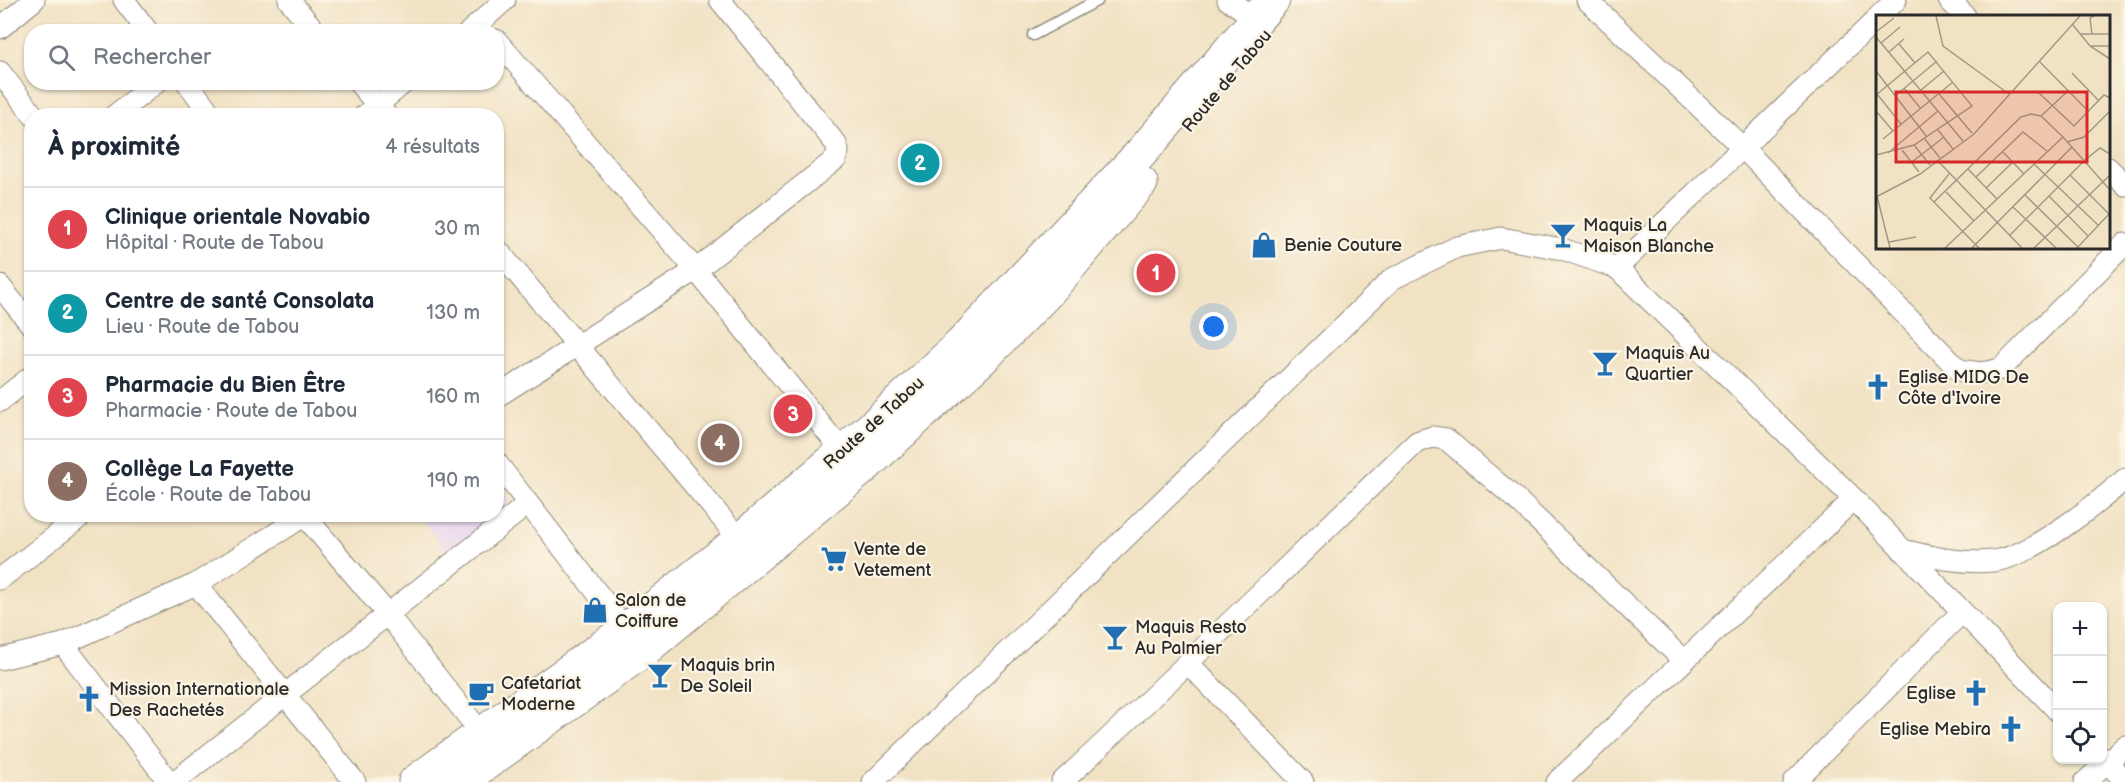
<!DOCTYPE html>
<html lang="fr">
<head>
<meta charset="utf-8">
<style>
  body { margin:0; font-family:"Balsamiq Sans",sans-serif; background:#f6f6f7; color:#1f2937 }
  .controls { position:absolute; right:18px; bottom:18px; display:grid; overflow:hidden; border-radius:12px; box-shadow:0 2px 4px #0004 }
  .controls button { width:54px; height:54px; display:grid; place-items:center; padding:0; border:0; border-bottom:2px solid #e0e1e3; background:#fff; color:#1f2937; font:30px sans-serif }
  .you { position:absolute; left:1214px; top:327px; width:21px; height:21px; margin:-15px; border:4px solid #fff; border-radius:50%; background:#1a73e8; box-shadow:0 0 0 9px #1a73e833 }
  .badge { display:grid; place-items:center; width:39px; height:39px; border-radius:50%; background:#1f6fb2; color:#fff; font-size:20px; font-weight:700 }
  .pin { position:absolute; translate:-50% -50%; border:3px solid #fff; box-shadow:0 2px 6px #0006 }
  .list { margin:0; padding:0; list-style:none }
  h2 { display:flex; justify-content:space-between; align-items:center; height:78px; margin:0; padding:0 24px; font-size:26px }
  h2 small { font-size:20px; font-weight:400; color:#747a83 }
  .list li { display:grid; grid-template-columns:39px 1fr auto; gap:18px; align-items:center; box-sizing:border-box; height:84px; padding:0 24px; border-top:2px solid #e0e1e3 }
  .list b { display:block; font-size:22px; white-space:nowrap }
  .list p { margin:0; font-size:20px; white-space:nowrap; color:#747a83 }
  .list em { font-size:20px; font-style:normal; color:#747a83 }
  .icon { flex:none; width:33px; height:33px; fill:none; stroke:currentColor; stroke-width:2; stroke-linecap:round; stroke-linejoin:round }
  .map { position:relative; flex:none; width:2125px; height:782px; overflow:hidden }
  .search { position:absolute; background:#fff; box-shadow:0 2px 4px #0004; left:24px; top:24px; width:480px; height:66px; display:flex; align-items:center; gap:15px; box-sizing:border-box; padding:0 21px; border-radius:24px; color:#747a83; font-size:22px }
  .panel { position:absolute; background:#fff; box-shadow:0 2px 4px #0004; left:24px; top:108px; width:480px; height:414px; border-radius:24px }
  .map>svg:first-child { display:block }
</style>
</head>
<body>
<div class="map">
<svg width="2125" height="782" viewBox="0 0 2125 782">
  <rect width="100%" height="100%" fill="#fcf5e5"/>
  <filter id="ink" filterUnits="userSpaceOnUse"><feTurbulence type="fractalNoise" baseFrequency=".0167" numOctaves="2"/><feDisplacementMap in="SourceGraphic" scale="12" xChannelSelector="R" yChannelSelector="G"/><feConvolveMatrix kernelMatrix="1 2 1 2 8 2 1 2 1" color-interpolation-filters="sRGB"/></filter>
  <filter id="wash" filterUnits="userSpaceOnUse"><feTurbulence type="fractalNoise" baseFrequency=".008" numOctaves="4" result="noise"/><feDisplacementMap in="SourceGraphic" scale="24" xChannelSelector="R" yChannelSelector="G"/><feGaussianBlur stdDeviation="1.35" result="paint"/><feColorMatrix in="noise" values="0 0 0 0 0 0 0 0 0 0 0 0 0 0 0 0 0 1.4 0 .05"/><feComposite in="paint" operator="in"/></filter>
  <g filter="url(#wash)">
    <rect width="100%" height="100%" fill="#f1e2c4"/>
    <!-- built -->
    <g fill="#e5d3f1">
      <polygon points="496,483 511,501 497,513 496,513"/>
      <polygon points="418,515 495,515 448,553"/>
    </g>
  </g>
  <g filter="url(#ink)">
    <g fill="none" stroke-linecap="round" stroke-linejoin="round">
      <!-- service casing -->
      <g stroke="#8e8678" stroke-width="13">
        <polyline id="service" points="1033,35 1098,0"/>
      </g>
      <!-- minor casing -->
      <g stroke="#8e8678" stroke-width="23">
        <g id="minor">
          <polyline points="124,0 148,32"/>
          <polyline points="289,0 316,32"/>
          <polyline points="1228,0 1256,18"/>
          <polyline points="1587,0 1743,148 1959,370 1981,373 2001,369 2125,244"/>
          <polyline points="1949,0 1965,16"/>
          <polyline points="1879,16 1896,0"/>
          <polyline points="0,28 34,0"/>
          <polyline points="469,32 505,0"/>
          <polyline points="496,40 696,270 843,452"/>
          <polyline points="0,72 34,116"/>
          <polyline points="187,82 212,116"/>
          <polyline points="358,82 386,115"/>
          <polyline points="114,116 157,82"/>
          <polyline points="364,116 405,82"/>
          <polyline points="2108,168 2125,185"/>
          <polyline points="496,248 740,540"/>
          <polyline points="1617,268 1878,18"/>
          <polyline points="0,286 32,326"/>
          <polyline points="496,397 696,270 836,159 838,151 836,144 720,0"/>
          <polyline points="0,401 32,376"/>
          <polyline points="496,462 626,630"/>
          <polyline points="305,516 388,615 481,733"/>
          <path d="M1902 550C1933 557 1961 564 1993 561 2029 558 2098 503 2125 479"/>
          <polyline points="0,579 84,514"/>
          <polyline points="196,584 355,782"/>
          <polyline points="63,644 169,782"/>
          <polyline points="0,659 63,644 196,584 307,514"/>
          <polyline points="1189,664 1303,782"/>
          <polyline points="2102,757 2125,781"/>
          <polyline points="174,782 528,504"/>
          <polyline points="873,782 1392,279 1457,247 1501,238 1562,249 1617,268 1854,499 2058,711"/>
          <path d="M1062 782C1182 671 1298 555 1417 442L1432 437 1446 439 1516 499 1684 661"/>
          <polyline points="1557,782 1854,499"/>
          <polyline points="1794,782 1961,613"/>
          <polyline points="2085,782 2125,746"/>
        </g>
      </g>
      <!-- primary casing -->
      <g stroke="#8e8678" stroke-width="35">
        <g id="primary">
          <polyline points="415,782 626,630 740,540 873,426 962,343 1141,153 1273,0"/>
          <polyline points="460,782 643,651 864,467 985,356 1047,293 1141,183"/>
        </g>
      </g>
      <!-- service -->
      <use href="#service" stroke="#fff" stroke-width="10"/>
      <!-- minor -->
      <use href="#minor" stroke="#fff" stroke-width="21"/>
      <!-- primary -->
      <use href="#primary" stroke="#fff" stroke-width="33"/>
    </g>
  </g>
  <!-- icons -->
  <defs>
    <g id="bar-bare" transform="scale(2.07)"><path d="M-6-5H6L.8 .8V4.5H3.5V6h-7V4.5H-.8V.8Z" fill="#1f6fb2" stroke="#fcf5e5" stroke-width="2.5" paint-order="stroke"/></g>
    <g id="shop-bare" transform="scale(2.07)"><path d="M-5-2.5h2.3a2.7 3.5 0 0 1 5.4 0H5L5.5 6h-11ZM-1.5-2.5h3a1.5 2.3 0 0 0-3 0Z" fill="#1f6fb2" stroke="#fcf5e5" stroke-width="2.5" paint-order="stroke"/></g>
    <g id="church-bare" transform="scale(2.07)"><path d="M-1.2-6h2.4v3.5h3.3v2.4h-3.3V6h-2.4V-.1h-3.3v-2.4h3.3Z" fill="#1f6fb2" stroke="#fcf5e5" stroke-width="2.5" paint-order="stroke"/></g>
    <g id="supermarket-bare" transform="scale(2.07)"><path d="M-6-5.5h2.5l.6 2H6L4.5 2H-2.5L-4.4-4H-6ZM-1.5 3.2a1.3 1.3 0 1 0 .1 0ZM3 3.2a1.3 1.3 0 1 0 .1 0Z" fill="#1f6fb2" stroke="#fcf5e5" stroke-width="2.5" paint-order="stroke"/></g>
    <g id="cafe-bare" transform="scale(2.07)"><path d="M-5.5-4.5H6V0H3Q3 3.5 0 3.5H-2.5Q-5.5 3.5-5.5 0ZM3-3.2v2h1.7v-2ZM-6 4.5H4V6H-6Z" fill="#1f6fb2" stroke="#fcf5e5" stroke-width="2.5" paint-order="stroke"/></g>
  </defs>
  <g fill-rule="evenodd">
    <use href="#bar-bare" x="1563" y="235"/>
    <use href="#shop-bare" x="1264" y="245"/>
    <use href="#bar-bare" x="1605" y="363"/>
    <use href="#church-bare" x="1878" y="387"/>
    <use href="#supermarket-bare" x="834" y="559"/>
    <use href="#shop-bare" x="595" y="610"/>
    <use href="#bar-bare" x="1115" y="637"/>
    <use href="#bar-bare" x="660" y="675"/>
    <use href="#cafe-bare" x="481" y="693"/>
    <use href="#church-bare" x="1976" y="693"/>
    <use href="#church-bare" x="89" y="699"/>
    <use href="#church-bare" x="2011" y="729"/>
  </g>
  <g text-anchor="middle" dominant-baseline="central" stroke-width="4.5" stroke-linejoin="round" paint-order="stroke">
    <!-- street labels -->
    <g font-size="18" fill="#2b2b2b" stroke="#fcf5e5">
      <text transform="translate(1227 81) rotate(-50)">Route de Tabou</text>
      <text transform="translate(874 423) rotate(-42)">Route de Tabou</text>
    </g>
    <!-- poi labels -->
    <g font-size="18" fill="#2b2b2b" stroke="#fcf5e5" text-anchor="start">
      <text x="1583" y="225">Maquis La<tspan x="1583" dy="21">Maison Blanche</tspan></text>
      <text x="1284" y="245">Benie Couture</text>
      <text x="1625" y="353">Maquis Au<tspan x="1625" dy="21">Quartier</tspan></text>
      <text x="1898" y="377">Eglise MIDG De<tspan x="1898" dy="21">Côte d'Ivoire</tspan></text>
      <text x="854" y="549">Vente de<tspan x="854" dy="21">Vetement</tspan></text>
      <text x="615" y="600">Salon de<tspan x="615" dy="21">Coiffure</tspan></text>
      <text x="1135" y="627">Maquis Resto<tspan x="1135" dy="21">Au Palmier</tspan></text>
      <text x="680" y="665">Maquis brin<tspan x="680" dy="21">De Soleil</tspan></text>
      <text x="501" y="683">Cafetariat<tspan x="501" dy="21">Moderne</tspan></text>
      <text x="109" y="689">Mission Internationale<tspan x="109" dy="21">Des Rachetés</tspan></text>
      <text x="1956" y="693" text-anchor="end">Eglise</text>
      <text x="1991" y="729" text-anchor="end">Eglise Mebira</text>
    </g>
  </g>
  <!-- overview -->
  <g transform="translate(1876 15)">
    <rect width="234" height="234" fill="#f1e2c4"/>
    <path fill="none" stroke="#a29987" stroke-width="1.5" d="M60 1 67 31 133 79M197 10 214 31 234 44M0 17 18 3M204 19H234M216 19 214 3 218 1M0 22 87 126M5 28 24 12M23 29 39 48M214 31H234M13 37 28 24M164 47 213 97M0 56 51 122M196 58 223 86M28 73 45 94M45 75 68 56M162 77 198 111 228 80 234 83M1 79 25 109M63 79 96 118M0 80 52 37 96 91 38 130 0 140M19 81 61 46M0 96 17 116M165 101 193 75M62 115 77 134M48 123 64 143M7 124 77 67M191 127 208 122 234 96M38 130 54 150M26 135 43 157M127 137 148 159M12 138 62 96M61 145 146 233M36 147 68 122M158 149 222 210M92 154 121 184M73 159 54 183 103 233M194 160 233 199M100 162 147 117 171 136M110 173 137 147M70 177 98 206M149 180 203 233M1 181 14 233M173 181 212 221M0 182 44 159 98 119 204 1M58 187 145 102 155 99 165 101 187 122 234 175M137 192 180 233M133 221 209 145 224 133 234 139M13 227 40 222M69 233 187 122M96 233 196 132M158 233 234 160M201 233 234 198"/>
    <path fill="#d62828" fill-opacity="0.15" stroke="#d62828" stroke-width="3" d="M20 77H211V147H20Z"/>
    <rect width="234" height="234" fill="none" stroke="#2b2b2b" stroke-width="3"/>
  </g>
</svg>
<div class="controls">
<button>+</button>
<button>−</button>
<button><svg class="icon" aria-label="locate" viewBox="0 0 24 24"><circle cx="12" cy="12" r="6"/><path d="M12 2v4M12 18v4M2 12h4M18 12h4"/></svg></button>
</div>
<div class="you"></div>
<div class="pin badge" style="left:1156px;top:273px;background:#e0444e">1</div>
<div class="pin badge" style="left:920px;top:163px;background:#0f9aa8">2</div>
<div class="pin badge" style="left:793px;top:414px;background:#e0444e">3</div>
<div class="pin badge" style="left:720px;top:443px;background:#8d6e63">4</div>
<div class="search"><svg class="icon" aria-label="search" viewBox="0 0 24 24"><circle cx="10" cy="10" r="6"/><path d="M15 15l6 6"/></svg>Rechercher</div>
<section class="panel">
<h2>À proximité<small>4 résultats</small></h2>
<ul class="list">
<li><span class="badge" style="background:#e0444e">1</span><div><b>Clinique orientale Novabio</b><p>Hôpital · Route de Tabou</p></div><em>30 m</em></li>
<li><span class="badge" style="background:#0f9aa8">2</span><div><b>Centre de santé Consolata</b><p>Lieu · Route de Tabou</p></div><em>130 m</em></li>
<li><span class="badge" style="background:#e0444e">3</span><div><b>Pharmacie du Bien Être</b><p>Pharmacie · Route de Tabou</p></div><em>160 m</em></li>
<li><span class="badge" style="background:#8d6e63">4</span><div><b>Collège La Fayette</b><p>École · Route de Tabou</p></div><em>190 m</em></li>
</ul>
</section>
</div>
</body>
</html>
